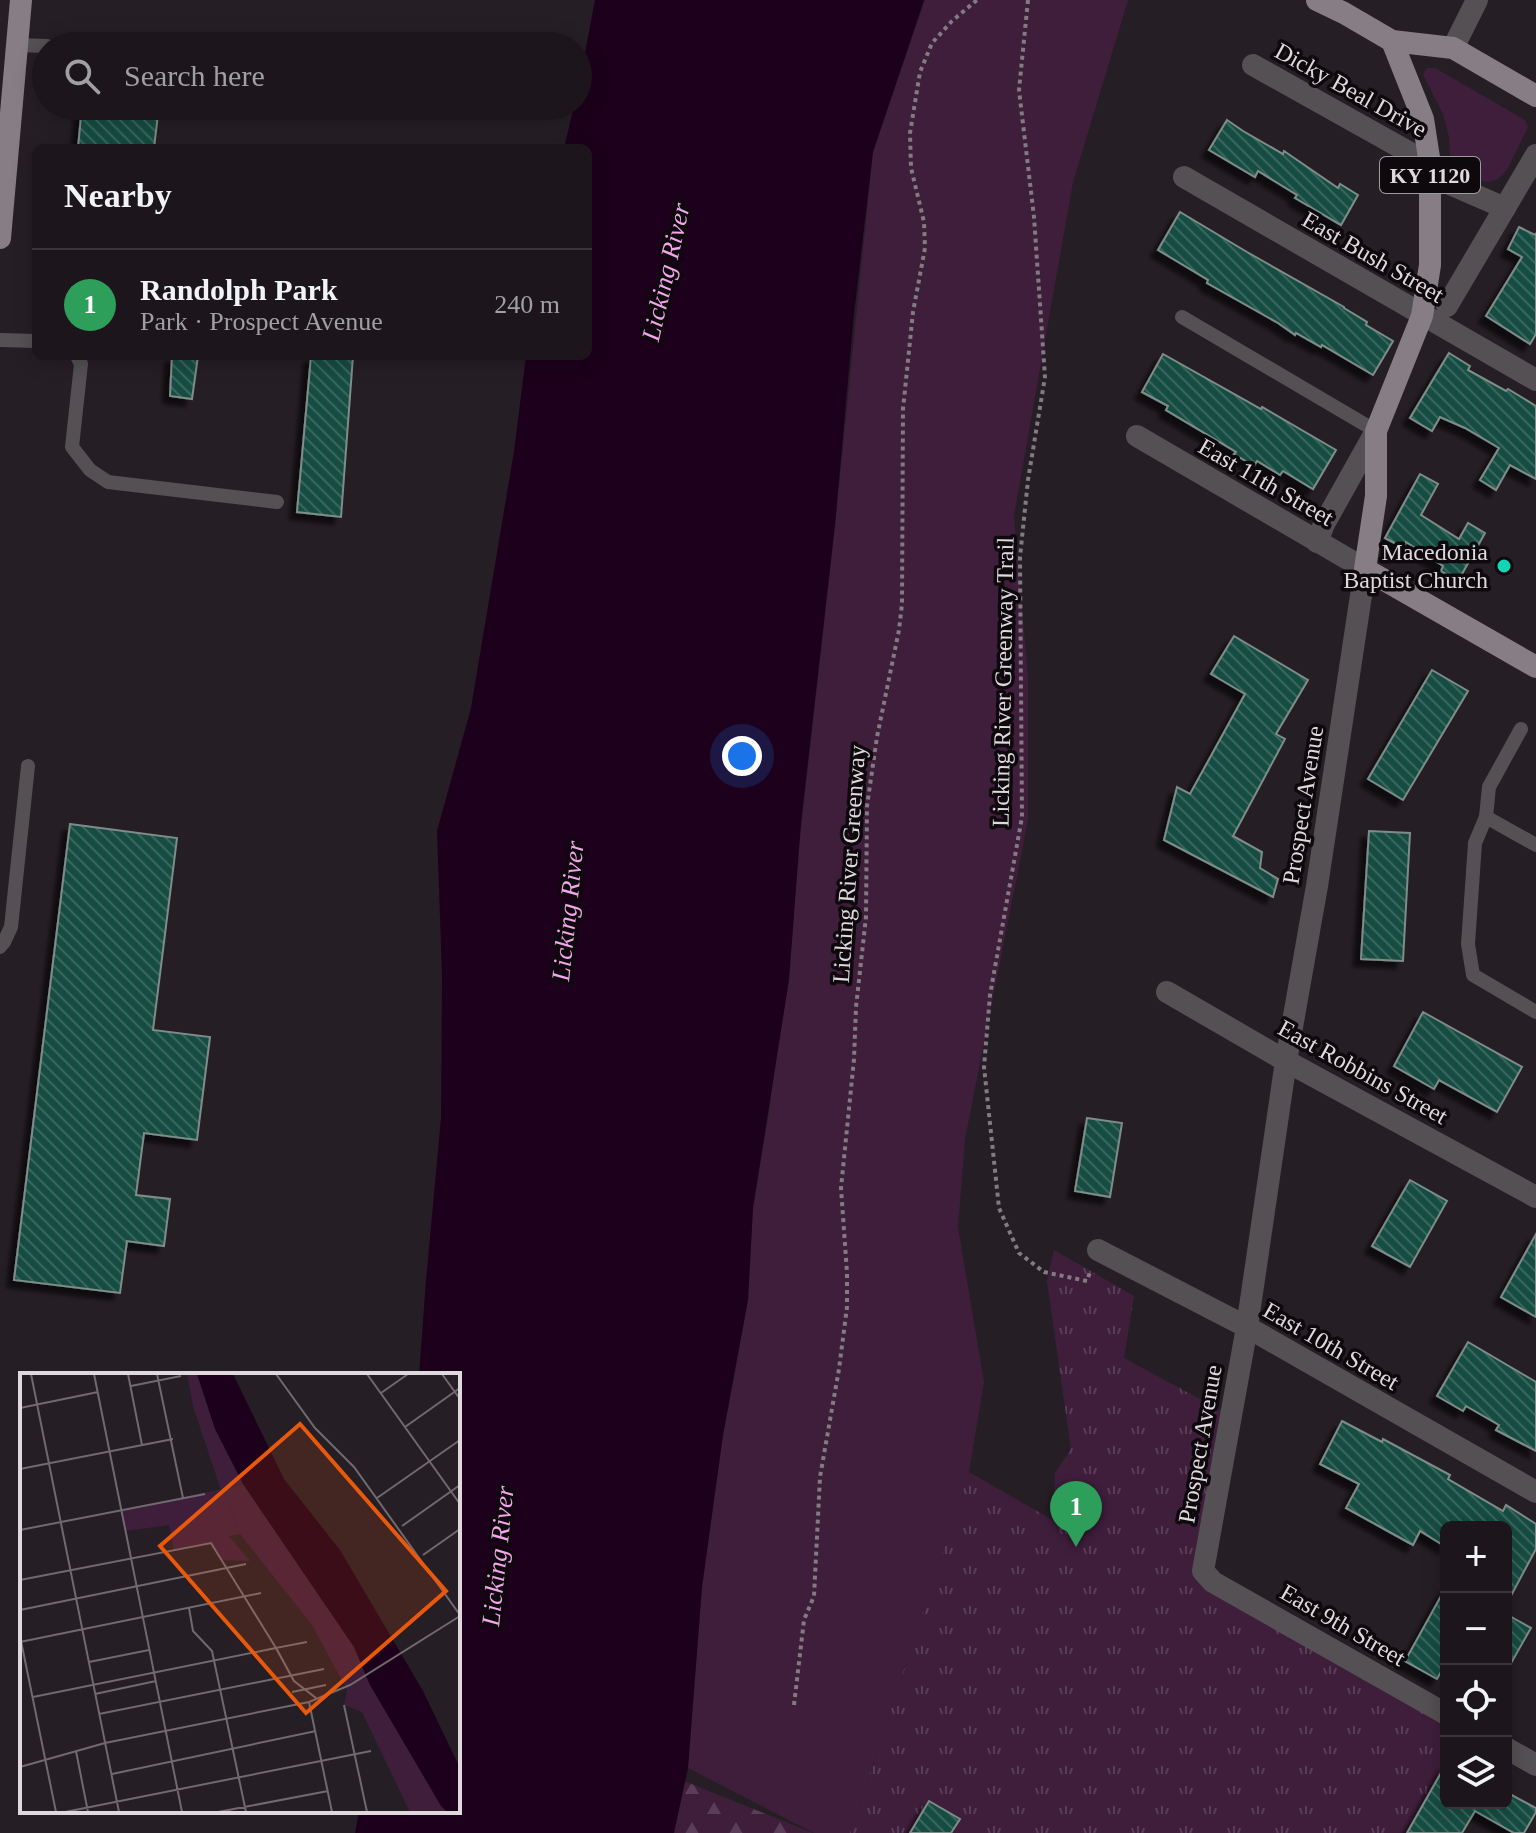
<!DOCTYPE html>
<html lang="en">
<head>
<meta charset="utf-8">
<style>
  body { margin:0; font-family:Georgia,serif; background:#292329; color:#f1f3f6 }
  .controls { position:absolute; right:24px; bottom:24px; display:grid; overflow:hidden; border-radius:12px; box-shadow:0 4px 20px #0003 }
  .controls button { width:72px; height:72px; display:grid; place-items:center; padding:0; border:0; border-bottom:2px solid #3a353b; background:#1c161c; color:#f1f3f6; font:40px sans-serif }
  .you { position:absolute; left:742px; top:756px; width:28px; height:28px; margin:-20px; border:6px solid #fff; border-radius:50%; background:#1a73e8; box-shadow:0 0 0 12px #1a73e833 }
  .badge { display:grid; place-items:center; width:52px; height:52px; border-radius:50%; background:#11d5b4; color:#fff; font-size:26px; font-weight:700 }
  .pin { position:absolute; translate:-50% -66px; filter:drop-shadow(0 2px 4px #0008) }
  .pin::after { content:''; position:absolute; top:42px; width:28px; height:24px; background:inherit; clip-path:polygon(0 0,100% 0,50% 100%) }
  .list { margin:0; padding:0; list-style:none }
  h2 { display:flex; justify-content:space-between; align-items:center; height:104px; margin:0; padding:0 32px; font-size:34px }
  h2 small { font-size:26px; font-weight:400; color:#a09fa3 }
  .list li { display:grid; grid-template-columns:52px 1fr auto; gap:24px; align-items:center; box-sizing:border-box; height:112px; padding:0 32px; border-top:2px solid #3a353b }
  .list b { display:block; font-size:30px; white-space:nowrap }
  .list p { margin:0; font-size:26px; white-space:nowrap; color:#a09fa3 }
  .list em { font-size:26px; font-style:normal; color:#a09fa3 }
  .icon { flex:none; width:44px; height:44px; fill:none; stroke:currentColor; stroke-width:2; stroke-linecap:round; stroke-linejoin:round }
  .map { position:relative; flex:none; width:1536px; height:1833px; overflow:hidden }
  .search { position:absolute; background:#1c161c; box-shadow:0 4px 20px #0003; left:32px; top:32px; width:560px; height:88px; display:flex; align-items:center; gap:20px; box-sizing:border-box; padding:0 28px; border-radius:44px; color:#a09fa3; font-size:30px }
  .panel { position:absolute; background:#1c161c; box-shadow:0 4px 20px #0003; left:32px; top:144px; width:560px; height:216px; border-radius:12px }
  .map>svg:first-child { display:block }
</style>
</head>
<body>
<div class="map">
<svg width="1536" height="1833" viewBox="0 0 1536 1833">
  <defs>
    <pattern id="forest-firs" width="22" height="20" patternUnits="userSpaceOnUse" patternTransform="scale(2)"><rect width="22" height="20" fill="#3f1e3c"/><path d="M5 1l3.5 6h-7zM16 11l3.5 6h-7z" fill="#5a3e58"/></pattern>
    <pattern id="park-tufts" width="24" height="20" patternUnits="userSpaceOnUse" patternTransform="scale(2)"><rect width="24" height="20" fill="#3f1e3c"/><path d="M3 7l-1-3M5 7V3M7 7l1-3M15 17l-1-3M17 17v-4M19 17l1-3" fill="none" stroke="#5a3e58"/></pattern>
    <pattern id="building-back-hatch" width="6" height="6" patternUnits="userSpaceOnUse" patternTransform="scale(2)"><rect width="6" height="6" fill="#184d42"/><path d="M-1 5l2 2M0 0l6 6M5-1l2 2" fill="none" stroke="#39665d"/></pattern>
    <filter id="shadow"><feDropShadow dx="-7" dy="7" stdDeviation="2" flood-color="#0009"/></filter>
  </defs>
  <rect width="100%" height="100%" fill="#261e25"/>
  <!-- grass -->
  <g fill="#3f1e3c">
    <polygon points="925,0 1128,0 1073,182 1014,516 1028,677 1028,820 965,1139 958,1227 984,1382 969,1472 850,1833 814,1833 688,1768 702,1587 723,1435 748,1300 753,1208 770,1106 835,525 873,152"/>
    <polygon points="1427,68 1435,68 1525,120 1528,127 1507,170 1498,179 1489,182 1478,181 1455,167 1450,156 1449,137 1443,114 1423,75"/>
  </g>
  <!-- forest -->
  <polygon fill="url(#forest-firs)" points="684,1781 813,1833 671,1833"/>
  <!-- park -->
  <polygon fill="url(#park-tufts)" points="1054,1250 1134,1296 1124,1358 1231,1416 1203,1571 1446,1714 1446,1770 1408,1833 850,1833 969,1472 1054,1521 1055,1473 1071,1449 1047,1281"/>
  <!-- water -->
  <polygon fill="#1d001b" points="595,0 924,0 873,152 854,314 835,525 801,823 789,980 753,1208 748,1300 723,1435 702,1587 688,1768 674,1833 355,1833 359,1811 458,1811 458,1375 419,1375 426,1280 441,1118 442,977 437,831 471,708 514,451 526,356 588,356 588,148 564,148 574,106 578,106 578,90"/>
  <!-- building -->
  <g fill="url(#building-back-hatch)" stroke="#7e8d89" stroke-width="2" filter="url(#shadow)">
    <polygon points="82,106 159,106 154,148 78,148"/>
    <polygon points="1227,120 1243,131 1283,154 1284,151 1338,188 1340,184 1358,195 1341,225 1295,198 1297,195 1258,171 1255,177 1209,150"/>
    <polygon points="1180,212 1247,252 1344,307 1344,308 1367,322 1366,325 1393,341 1373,375 1322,345 1321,347 1296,333 1295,335 1278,323 1207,283 1208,280 1158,250"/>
    <polygon points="1519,227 1535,235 1536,233 1536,334 1530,344 1486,316 1522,257 1508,249"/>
    <polygon points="1449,353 1470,366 1468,370 1506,391 1508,389 1536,406 1536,479 1510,465 1496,490 1480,480 1499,448 1465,428 1440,417 1432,431 1410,418"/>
    <polygon points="1163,354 1261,409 1262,407 1336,450 1313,489 1283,471 1280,475 1257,461 1254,466 1234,454 1236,452 1166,410 1168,406 1142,392"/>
    <polygon points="172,356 198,356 192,399 170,396"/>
    <polygon points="311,356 353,356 341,517 297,512"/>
    <polygon points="1420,474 1438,484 1421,515 1459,539 1468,523 1485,533 1458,581 1441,571 1443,566 1406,542 1404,548 1385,538"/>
    <polygon points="1234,636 1308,680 1276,734 1285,739 1233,836 1262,852 1260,868 1278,879 1273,897 1164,840 1177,787 1190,794 1245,694 1211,674"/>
    <polygon points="1432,670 1468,691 1403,800 1368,779"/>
    <polygon points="70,824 177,838 153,1030 210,1037 197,1140 144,1133 136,1195 170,1199 164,1246 127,1241 120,1293 14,1280"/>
    <polygon points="1369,831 1410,833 1403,961 1361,959"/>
    <polygon points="1423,1012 1522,1067 1497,1112 1439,1080 1434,1089 1394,1066"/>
    <polygon points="1087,1118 1122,1123 1110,1197 1075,1191"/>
    <polygon points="1410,1180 1447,1201 1410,1267 1372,1246"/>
    <polygon points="1536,1234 1536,1317 1501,1297"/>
    <polygon points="1468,1342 1536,1382 1536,1451 1496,1430 1499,1425 1466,1406 1463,1411 1437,1396"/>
    <polygon points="1342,1421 1382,1442 1383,1439 1450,1475 1448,1479 1503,1511 1506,1505 1536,1524 1536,1549 1506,1605 1506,1527 1446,1527 1446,1547 1420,1531 1413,1545 1346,1508 1359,1484 1320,1464"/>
    <polygon points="1446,1587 1446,1663 1437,1679 1405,1661"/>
    <polygon points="1506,1614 1531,1628 1506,1672"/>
    <polygon points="1446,1764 1446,1803 1506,1803 1506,1792 1536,1808 1536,1812 1524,1833 1514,1833 1475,1811 1462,1833 1407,1833"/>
    <polygon points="929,1801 960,1819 951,1833 910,1833"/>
  </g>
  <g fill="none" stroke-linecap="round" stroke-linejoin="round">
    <!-- path -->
    <g stroke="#827b81" stroke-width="4" stroke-dasharray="4 4" stroke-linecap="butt">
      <polyline points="1028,0 1019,90 1034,217 1045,377 1028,480 1020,557 1022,817 990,995 984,1067 999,1208 1019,1253 1044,1272 1087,1281 1090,1272"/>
      <polyline points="794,1705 804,1620 814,1596 820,1477 839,1369 847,1307 847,1273 841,1188 854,1059 856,1007 866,917 867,806 877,737 899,630 902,604 903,409 913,312 925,248 924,222 911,168 910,133 920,72 932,43 952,21 977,0"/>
    </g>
    <!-- service -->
    <g stroke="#545053" stroke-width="14">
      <polyline points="17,45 47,46"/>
      <polyline points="1182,317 1376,431"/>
      <polyline points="0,340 36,341"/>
      <polyline points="77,356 81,364 72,447 90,470 108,482 277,502"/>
      <polyline points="1486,817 1489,787 1521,729"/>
      <polyline points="1536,845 1486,817 1475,843 1468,944 1473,975 1536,1012"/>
      <polyline points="0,947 4,942 11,927 28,766"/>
    </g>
    <!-- minor -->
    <g stroke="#545053" stroke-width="22">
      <polyline points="1453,48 1477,0"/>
      <polyline points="1253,65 1430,164 1452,185 1505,208"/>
      <polyline points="1184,177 1536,380"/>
      <polyline points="1447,306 1536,155"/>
      <polyline points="1137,436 1365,569 1317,886 1286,1061 1247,1327 1203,1571 1213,1582 1446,1714"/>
      <polyline points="1317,542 1324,524 1376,431"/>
      <polyline points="1167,992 1286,1061 1536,1197"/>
      <polyline points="1098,1250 1247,1327 1536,1492"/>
      <polyline points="1506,1748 1536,1765"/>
    </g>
    <!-- primary -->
    <g stroke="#877e85" stroke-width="22">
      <polyline points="1317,0 1344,13 1392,41 1453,48 1536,96"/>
      <polyline points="1392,41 1423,119 1430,164 1430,265 1422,316 1376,431 1376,496 1365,569 1536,667"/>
      <polyline points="0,238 21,0"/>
    </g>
  </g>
  <!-- markers -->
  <circle fill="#11d5b4" stroke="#0d090c" stroke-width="3" cx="1504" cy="566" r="8"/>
  <g text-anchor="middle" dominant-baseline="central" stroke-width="7" stroke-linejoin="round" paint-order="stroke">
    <!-- shield labels -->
    <rect fill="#0d090c" stroke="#a09b9f" stroke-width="2" x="1380" y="157" width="100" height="36" rx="6"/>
    <g font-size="22" font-weight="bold" fill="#dfd9de">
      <text x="1430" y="175">KY 1120</text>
    </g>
    <!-- street labels -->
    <g font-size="24" fill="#dfd9de" stroke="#0d090c">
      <text transform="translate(1351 90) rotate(29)">Dicky Beal Drive</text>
      <text transform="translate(1373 257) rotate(30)">East Bush Street</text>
      <text transform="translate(1266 482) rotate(30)">East 11th Street</text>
      <text transform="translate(1003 682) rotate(-89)">Licking River Greenway Trail</text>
      <text transform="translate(1303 805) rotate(-81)">Prospect Avenue</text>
      <text transform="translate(849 864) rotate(-86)">Licking River Greenway</text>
      <text transform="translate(1363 1072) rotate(29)">East Robbins Street</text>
      <text transform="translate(1331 1346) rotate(30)">East 10th Street</text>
      <text transform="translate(1200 1444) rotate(-80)">Prospect Avenue</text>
      <text transform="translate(1343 1625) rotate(30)">East 9th Street</text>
    </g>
    <!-- poi labels -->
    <g font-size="24" fill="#dfd9de" stroke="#0d090c" text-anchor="end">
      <text x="1488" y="552">Macedonia<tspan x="1488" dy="28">Baptist Church</tspan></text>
    </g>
    <!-- water labels -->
    <g font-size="26" font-style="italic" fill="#f3a5eb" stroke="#0d090c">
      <text transform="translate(666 272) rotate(-77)">Licking River</text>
      <text transform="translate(568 911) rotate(-84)">Licking River</text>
      <text transform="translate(498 1556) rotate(-84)">Licking River</text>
    </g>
  </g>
  <!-- overview -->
  <g transform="translate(20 1373)">
    <rect width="440" height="440" fill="#261e25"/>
    <path d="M223 111 334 274 350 312 427 439H390L342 339 324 332 327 317 292 252 220 161 202 116Z" fill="#3f1e3c"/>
    <path d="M167 1H177L222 110 201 117 173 33Z" fill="#3f1e3c"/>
    <path d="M202 116 220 161 209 163 230 188 201 187 191 170 154 177 149 152 106 158 101 137Z" fill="#3f1e3c"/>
    <path d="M177 1H213L264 106 320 177 403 318 440 395V439H427L421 433 350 312 334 274 223 111 195 56Z" fill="#1d001b"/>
    <path fill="none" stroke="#70696f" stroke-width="2" d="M11 1 99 439M74 1 162 439M108 1 122 72M137 1 163 125M256 1 295 55 334 94 440 242M347 1 440 131M422 1 440 26M111 13 161 3M361 20 388 1M0 35 78 19M385 54 440 15M0 96 153 66M357 125 440 67M382 153 440 112M0 157 185 121M403 182 440 156M0 207 191 170 256 275 287 269M169 235 173 258 192 278 226 439M0 237 226 191M0 263 36 439M0 269 241 220M69 289 129 277M272 319 306 312M75 321 136 308M13 324 256 275 274 308 296 325M289 329 312 439M324 332 347 439M79 341 304 296M56 378 68 439M0 394 85 370 289 329 330 312 440 243M92 401 296 358M45 439 351 378M198 439 308 418"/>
    <path fill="#e8590c" fill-opacity="0.15" stroke="#e8590c" stroke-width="4" d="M280 51 426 218 286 340 140 173Z"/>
    <rect width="440" height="440" fill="none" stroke="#dfd9de" stroke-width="4"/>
  </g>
</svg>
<div class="controls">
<button>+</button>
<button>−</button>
<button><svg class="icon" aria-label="locate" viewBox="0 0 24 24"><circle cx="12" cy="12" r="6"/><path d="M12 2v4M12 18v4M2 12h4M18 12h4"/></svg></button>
<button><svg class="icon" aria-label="layers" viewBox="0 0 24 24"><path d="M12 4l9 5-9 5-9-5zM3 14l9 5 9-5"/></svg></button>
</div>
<div class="you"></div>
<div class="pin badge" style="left:1076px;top:1547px;background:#2e9e5b">1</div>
<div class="search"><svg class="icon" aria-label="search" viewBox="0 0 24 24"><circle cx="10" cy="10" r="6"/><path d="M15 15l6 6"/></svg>Search here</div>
<section class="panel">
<h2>Nearby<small></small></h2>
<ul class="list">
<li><span class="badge" style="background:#2e9e5b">1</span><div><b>Randolph Park</b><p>Park · Prospect Avenue</p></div><em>240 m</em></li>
</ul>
</section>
</div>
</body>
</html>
